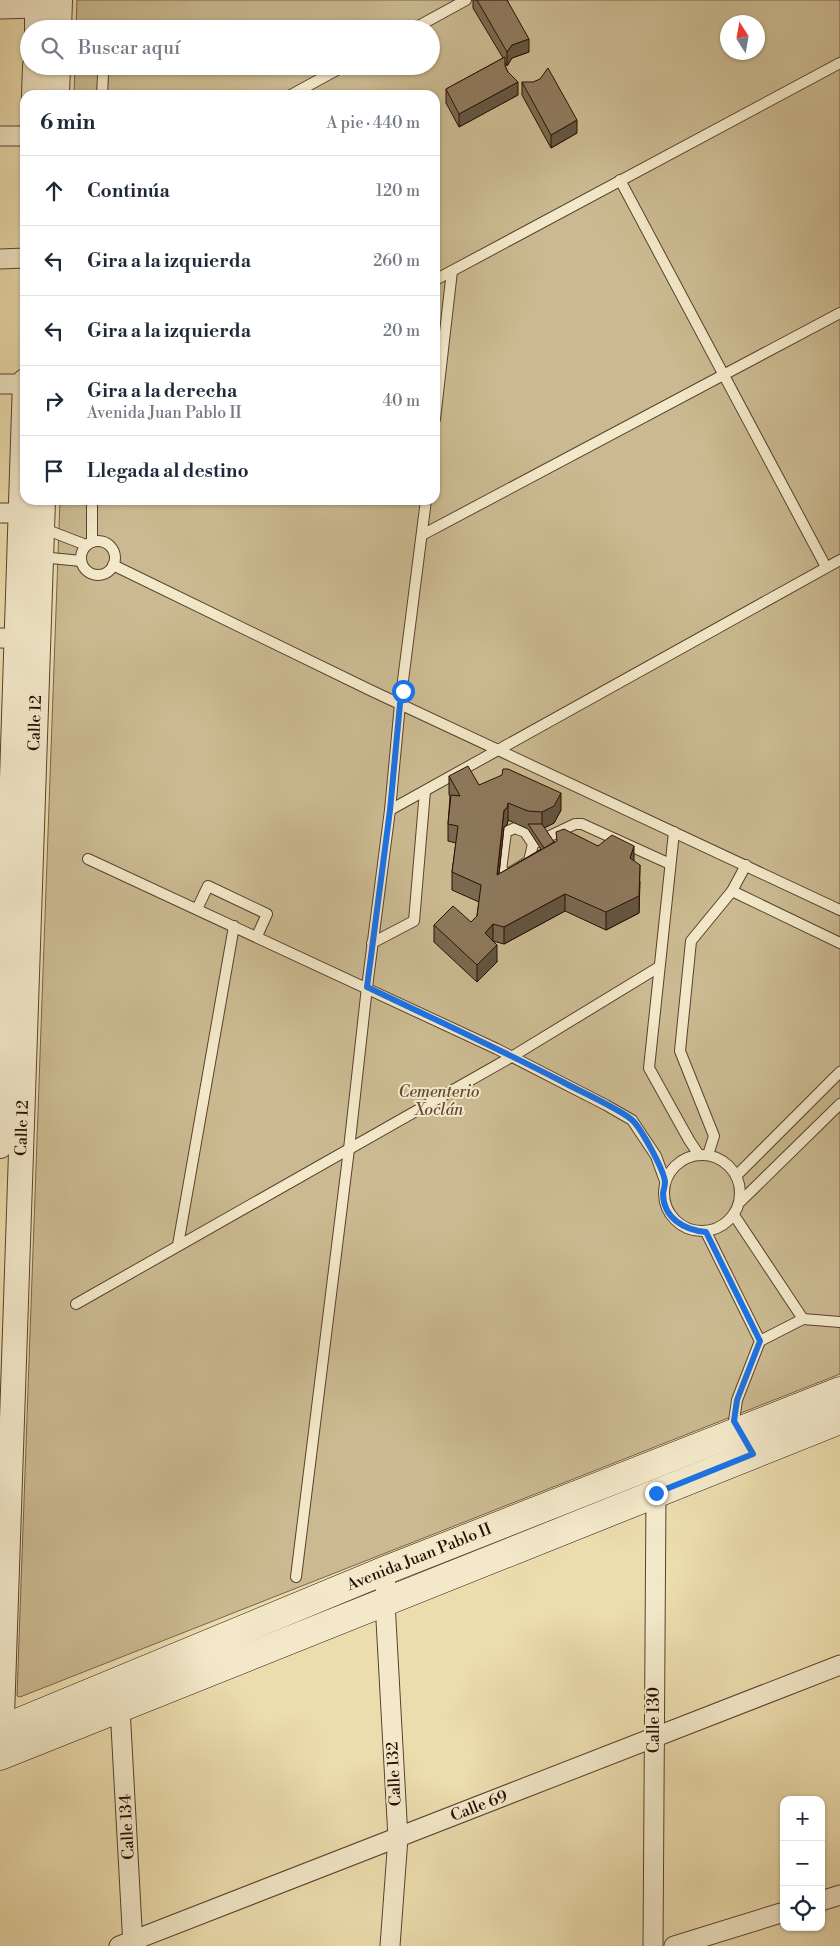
<!DOCTYPE html>
<html lang="es">
<head>
<meta charset="utf-8">
<style>
  body { margin:0; font-family:"Libre Bodoni",serif; background:#f6f6f7; color:#1f2937 }
  .controls { position:absolute; right:15px; bottom:15px; display:grid; overflow:hidden; border-radius:10px; box-shadow:0 1px 4px #0004 }
  .controls button { width:45px; height:45px; display:grid; place-items:center; padding:0; border:0; border-bottom:1px solid #e0e1e3; background:#fff; color:#1f2937; font:25px sans-serif }
  .compass { position:absolute; left:720px; top:15px; width:45px; height:45px; border-radius:50%; background:#fff; box-shadow:0 1px 4px #0004; rotate:349deg }
  .stop { position:absolute; width:15px; height:15px; margin:-11px; border:4px solid #1a73e8; border-radius:50%; background:#fff }
  .stop.end { background:#1a73e8; border-color:#fff; box-shadow:0 1px 5px #0008 }
  .list { margin:0; padding:0; list-style:none }
  h2 { display:flex; justify-content:space-between; align-items:center; height:65px; margin:0; padding:0 20px; font-size:21px }
  h2 small { font-size:16px; font-weight:400; color:#747a83 }
  .list li { display:grid; grid-template-columns:32px 1fr auto; gap:15px; align-items:center; box-sizing:border-box; height:70px; padding:0 20px; border-top:1px solid #e0e1e3 }
  .list b { display:block; font-size:19px; white-space:nowrap }
  .list p { margin:0; font-size:16px; white-space:nowrap; color:#747a83 }
  .list em { font-size:16px; font-style:normal; color:#747a83 }
  .icon { flex:none; width:28px; height:28px; fill:none; stroke:currentColor; stroke-width:2; stroke-linecap:round; stroke-linejoin:round }
  .map { position:relative; flex:none; width:840px; height:1946px; overflow:hidden }
  .search { position:absolute; background:#fff; box-shadow:0 1px 4px #0004; left:20px; top:20px; width:420px; height:55px; display:flex; align-items:center; gap:12px; box-sizing:border-box; padding:0 18px; border-radius:28px; color:#747a83; font-size:19px }
  .panel { position:absolute; background:#fff; box-shadow:0 1px 4px #0004; left:20px; top:90px; width:420px; height:415px; border-radius:15px }
  .map>svg:first-child { display:block }
</style>
</head>
<body>
<div class="map">
<svg width="840" height="1946" viewBox="0 0 840 1946">
  <rect width="100%" height="100%" fill="#ecddae"/>
  <filter id="stains"><feTurbulence type="fractalNoise" baseFrequency=".004" numOctaves="4"/><feColorMatrix values="0 0 0 0 .2 0 0 0 0 .09 0 0 0 0 .02 0 0 0 .5 -.17"/></filter>
  <radialGradient id="worn" r=".72"><stop offset=".6" stop-color="#630" stop-opacity="0"/><stop offset="1" stop-color="#630" stop-opacity=".3"/></radialGradient>
  <!-- green -->
  <path fill="#cbba91" stroke="#7a644a" fill-rule="evenodd" d="M77 0H840V1374L20 1697 17 1696 60 500H435V95H74L75 66H431V29H76ZM728 22H758V52H728Z"/>
  <g fill="none" stroke-linecap="round" stroke-linejoin="round">
    <!-- service casing -->
    <g stroke="#59412e" stroke-width="12">
      <g id="service">
        <polyline points="413,29 466,0"/>
        <polyline points="102,95 103,75"/>
        <polyline points="291,95 344,66"/>
        <polyline points="620,180 826,567"/>
        <polyline points="435,280 840,63"/>
        <polyline points="435,419 452,271"/>
        <polyline points="42,528 86,545"/>
        <polyline points="422,535 840,313"/>
        <circle cx="98" cy="558" r="17"/>
        <polyline points="92,542 92,500"/>
        <polyline points="41,557 81,561"/>
        <polyline points="113,565 372,691 840,910"/>
        <polyline points="390,810 840,560"/>
        <polyline points="674,832 649,1068 689,1140 699,1155"/>
        <polyline points="533,844 529,861 508,874 501,870 506,832 515,828 525,832 533,844 575,824 582,824 670,864"/>
        <polyline points="88,859 497,1049 606,1105 632,1120 656,1156 665,1181"/>
        <polyline points="732,891 746,865"/>
        <polyline points="197,909 208,886 267,914 257,936"/>
        <polyline points="372,943 414,921 425,791"/>
        <circle cx="702" cy="1193" r="38"/>
        <polyline points="708,1155 714,1136 680,1051 691,941 732,891 840,943"/>
        <polyline points="736,1176 840,1072"/>
        <polyline points="740,1202 840,1104"/>
        <polyline points="734,1215 803,1319 840,1322"/>
        <polyline points="706,1232 760,1341 737,1400 734,1421 738,1430"/>
        <polyline points="178,1245 234,926"/>
        <polyline points="76,1304 513,1056 659,967"/>
        <polyline points="760,1341 803,1319"/>
        <polyline points="296,1577 349,1149 367,987 390,810 400,704 426,500"/>
      </g>
    </g>
    <!-- minor casing -->
    <g stroke="#59412e" stroke-width="21">
      <g id="minor">
        <polyline points="0,9 37,8"/>
        <polyline points="0,136 25,136"/>
        <polyline points="0,259 25,258"/>
        <polyline points="0,384 25,384"/>
        <polyline points="0,513 21,513"/>
        <polyline points="0,638 30,639"/>
        <polyline points="386,1570 385,1602 398,1838 390,1946"/>
        <polyline points="120,1708 133,1946"/>
        <polyline points="821,1901 840,1895"/>
        <polyline points="119,1946 840,1665"/>
        <polyline points="653,1946 656,1493"/>
        <polyline points="674,1946 784,1912"/>
      </g>
    </g>
    <!-- tertiary casing -->
    <g stroke="#59412e" stroke-width="26">
      <g id="tertiary">
        <polyline points="37,29 37,0"/>
        <polyline points="59,29 60,0"/>
        <polyline points="34,95 35,66"/>
        <polyline points="57,95 58,66"/>
        <polyline points="0,1146 25,381"/>
        <polyline points="1,1746 43,500"/>
      </g>
    </g>
    <!-- secondary casing -->
    <g stroke="#280d03" stroke-width="29">
      <g id="secondary">
        <polyline points="0,1730 386,1570 840,1391"/>
        <polyline points="0,1756 840,1420"/>
      </g>
    </g>
    <!-- service -->
    <use href="#service" stroke="#f3e9ca" stroke-width="10"/>
    <!-- minor -->
    <use href="#minor" stroke="#f3e9ca" stroke-width="19"/>
    <!-- tertiary -->
    <use href="#tertiary" stroke="#f3e9ca" stroke-width="24"/>
    <!-- secondary -->
    <use href="#secondary" stroke="#f3e9ca" stroke-width="28"/>
  </g>
  <!-- wall -->
  <g fill="#7a684f" stroke="#280d03" fill-rule="evenodd">
    <polygon points="473,0 507,0 529,52 512,58 507,66 505,63 505,66 508,72 518,95 459,127 446,103 446,89 503,58 473,8"/>
    <polygon points="522,82 577,133 551,148 522,95"/>
    <path d="M449 776 479 785 561 810 554 823 544 828 554 842 598 846 634 861 640 882 639 913 606 930 565 911 504 944 493 941 497 962 477 982 434 942V925L471 922 477 916 479 902 452 890V872L456 843 448 841V824L450 797 449 794ZM508 820 528 829 541 849 499 874 504 827 507 825Z"/>
  </g>
  <!-- shaded-wall -->
  <g fill="#635540" stroke="#280d03">
    <polygon points="529,39 529,52 512,58 507,66 507,52 512,45"/>
    <polygon points="518,82 518,95 459,127 459,114"/>
    <polygon points="577,120 577,133 551,148 551,135"/>
    <polygon points="561,793 561,810 554,823 542,829 542,812"/>
    <polygon points="508,803 508,820 507,825 504,827 497,892 497,875 504,810"/>
    <polygon points="634,846 634,863 630,858"/>
    <polygon points="640,865 639,913 606,930 606,912"/>
    <polygon points="565,894 565,911 504,944 504,927"/>
    <polygon points="493,924 493,941 485,933"/>
    <polygon points="497,945 497,962 477,982 477,965"/>
  </g>
  <!-- building -->
  <g fill="#8e795c" stroke="#280d03">
    <polygon points="477,0 507,0 529,39 512,45 507,52"/>
    <polygon points="505,57 505,66 508,72 518,82 459,114 446,89"/>
    <polygon points="548,68 577,120 551,135 522,82 533,82 540,79"/>
    <polygon points="468,766 479,785 502,775 503,769 508,769 561,793 554,806 542,812 528,811 508,803 507,808 504,810 497,875 557,841 556,832 564,829 598,846 612,835 634,846 630,858 640,865 639,896 606,912 565,894 504,927 493,924 485,933 497,945 477,965 434,925 453,906 471,922 477,916 481,885 452,872 458,826 448,824 451,795 460,796 449,776"/>
    <polygon points="528,824 542,824 554,842 544,848"/>
  </g>
  <g fill="none" stroke-linecap="round" stroke-linejoin="round">
    <!-- route -->
    <path stroke="#1a73e8" stroke-width="6" d="M403 691 400 704 390 810 367 987C432 1018 497 1048 561 1081 581 1092 614 1106 631 1119 640 1126 664 1170 665 1182 665 1186 664 1189 663 1193 663 1218 684 1230 706 1232L760 1341 737 1400 734 1421 753 1454 656 1493"/>
  </g>
  <g text-anchor="middle" dominant-baseline="central" stroke-width="4" stroke-linejoin="round" paint-order="stroke">
    <!-- street labels -->
    <g font-size="16" fill="#280d03" stroke="#f3e9ca">
      <text transform="translate(35 723) rotate(-88)">Calle 12</text>
      <text transform="translate(22 1128) rotate(-88)">Calle 12</text>
      <text transform="translate(419 1557) rotate(-22)">Avenida Juan Pablo II</text>
      <text transform="translate(654 1720) rotate(-90)">Calle 130</text>
      <text transform="translate(394 1774) rotate(-93)">Calle 132</text>
      <text transform="translate(479 1806) rotate(-21)">Calle 69</text>
      <text transform="translate(127 1827) rotate(-93)">Calle 134</text>
    </g>
    <!-- park labels -->
    <g font-size="16" font-style="italic" fill="#614a35" stroke="#f3e9ca">
      <text x="439" y="1092">Cementerio<tspan x="439" dy="18">Xoclán</tspan></text>
    </g>
  </g>
  <rect width="100%" height="100%" filter="url(#stains)"/>
  <rect width="100%" height="100%" fill="url(#worn)"/>
</svg>
<div class="controls">
<button>+</button>
<button>−</button>
<button><svg class="icon" aria-label="locate" viewBox="0 0 24 24"><circle cx="12" cy="12" r="6"/><path d="M12 2v4M12 18v4M2 12h4M18 12h4"/></svg></button>
</div>
<svg class="compass" viewBox="-18 -18 36 36"><path d="M0-13l5 13h-10z" fill="#e53935"/><path d="M0 13l5-13h-10z" fill="#747a83"/></svg>
<div class="stop" style="left:403px;top:691px"></div>
<div class="stop end" style="left:656px;top:1493px"></div>
<div class="search"><svg class="icon" aria-label="search" viewBox="0 0 24 24"><circle cx="10" cy="10" r="6"/><path d="M15 15l6 6"/></svg>Buscar aquí</div>
<section class="panel">
<h2>6 min<small>A pie · 440 m</small></h2>
<ul class="list">
<li><svg class="icon" aria-label="ahead" viewBox="0 0 24 24"><path d="M12 20V5M6 11l6-6 6 6"/></svg><div><b>Continúa</b></div><em>120 m</em></li>
<li><svg class="icon" aria-label="left" viewBox="0 0 24 24"><path d="M17 20v-9H6M10 6l-5 5 5 5"/></svg><div><b>Gira a la izquierda</b></div><em>260 m</em></li>
<li><svg class="icon" aria-label="left" viewBox="0 0 24 24"><path d="M17 20v-9H6M10 6l-5 5 5 5"/></svg><div><b>Gira a la izquierda</b></div><em>20 m</em></li>
<li><svg class="icon" aria-label="right" viewBox="0 0 24 24"><path d="M7 20v-9h11M14 6l5 5-5 5"/></svg><div><b>Gira a la derecha</b><p>Avenida Juan Pablo II</p></div><em>40 m</em></li>
<li><svg class="icon" aria-label="arrive" viewBox="0 0 24 24"><path d="M6 21V4h12l-3 4 3 4H6"/></svg><div><b>Llegada al destino</b></div></li>
</ul>
</section>
</div>
</body>
</html>
